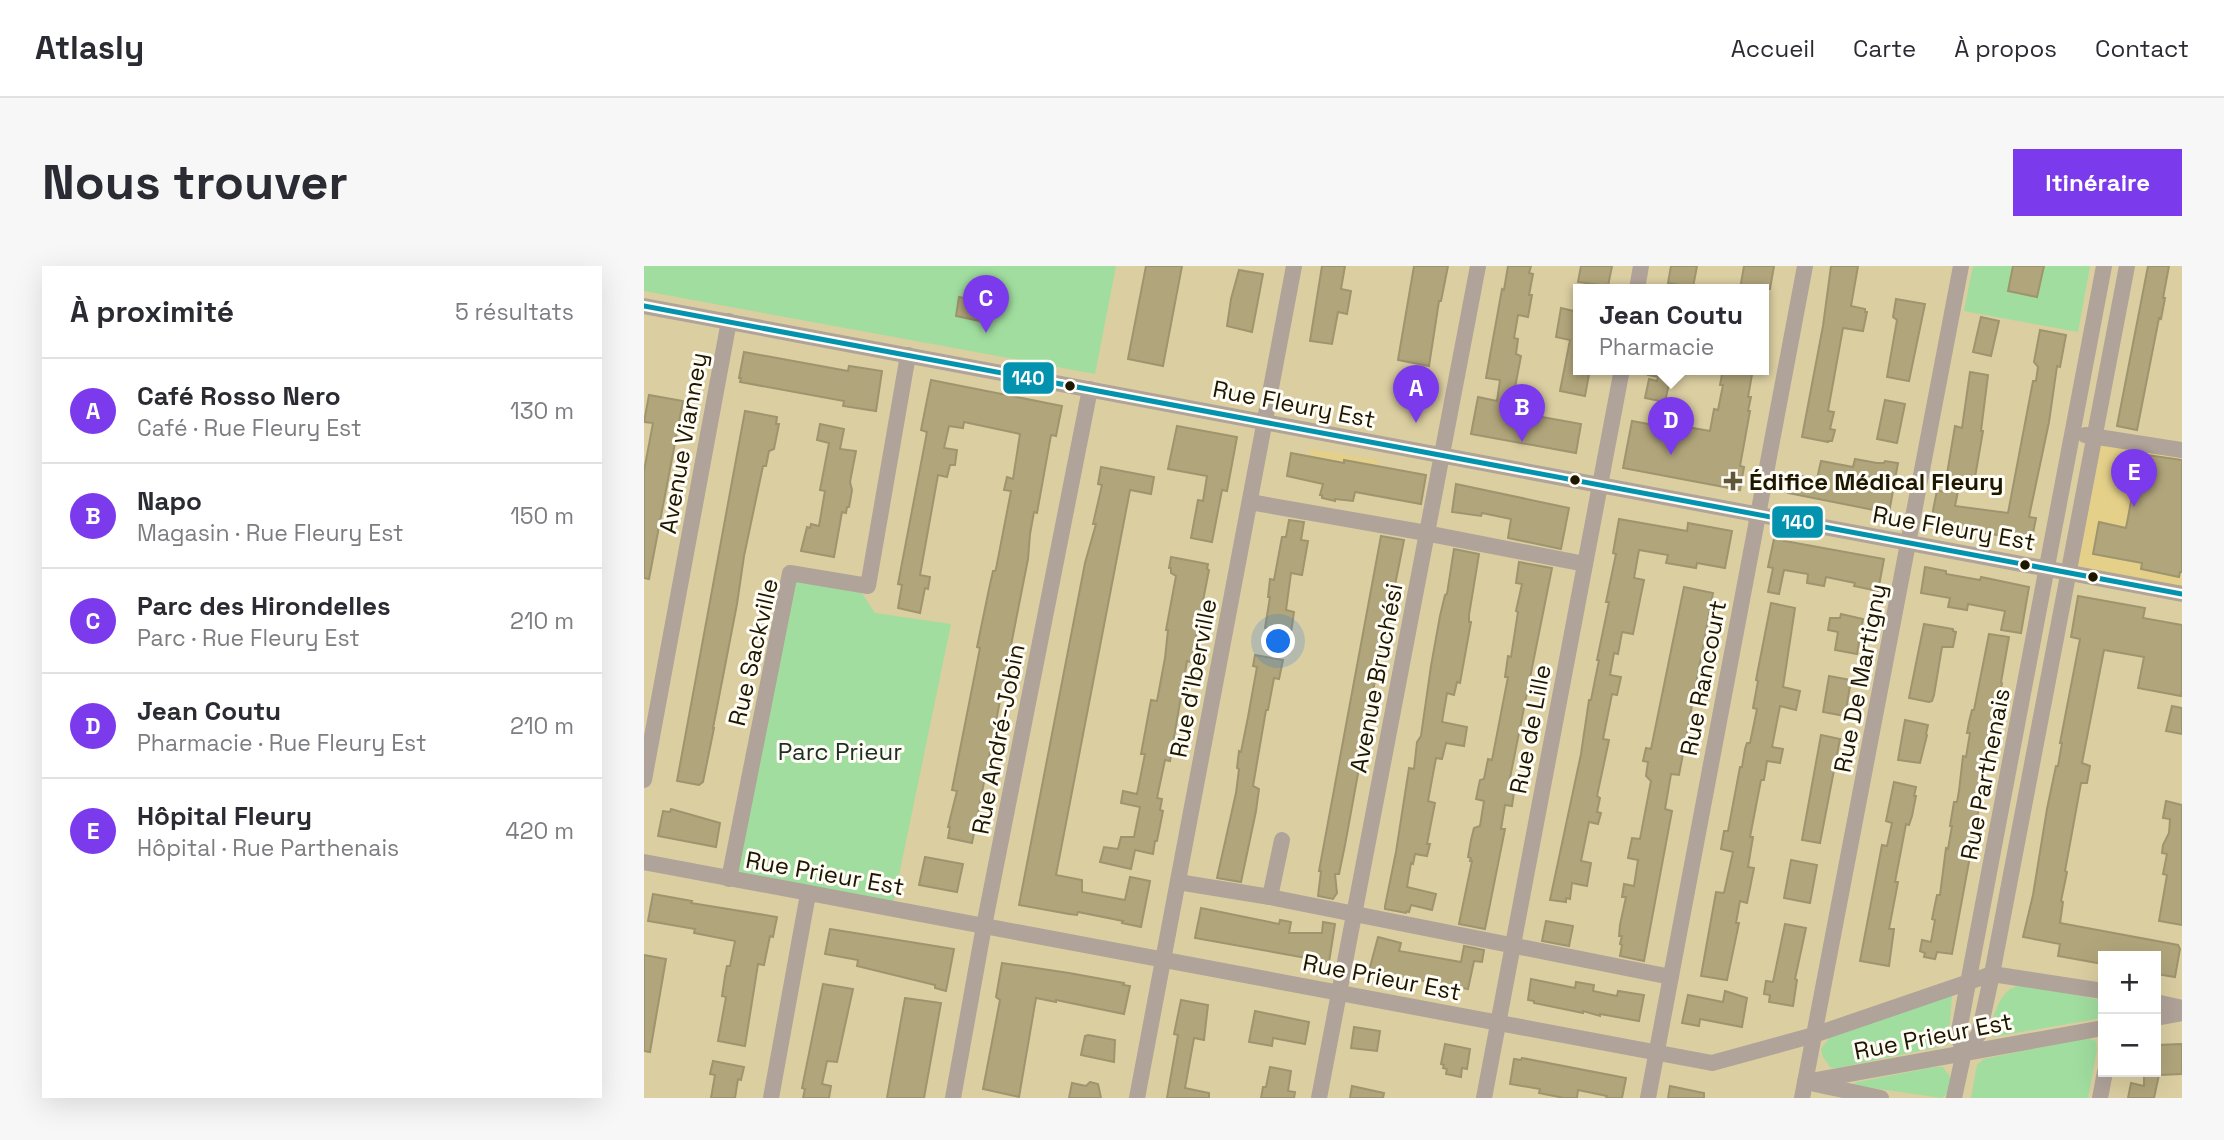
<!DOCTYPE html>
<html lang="fr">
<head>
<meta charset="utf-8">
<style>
  body { margin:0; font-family:"Space Grotesk",sans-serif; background:#f7f7f7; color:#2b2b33 }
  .controls { position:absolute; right:21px; bottom:21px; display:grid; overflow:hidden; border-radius:0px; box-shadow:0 7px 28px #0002 }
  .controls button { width:63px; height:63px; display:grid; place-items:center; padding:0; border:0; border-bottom:2px solid #e1e1e2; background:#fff; color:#2b2b33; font:35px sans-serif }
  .you { position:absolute; left:635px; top:376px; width:24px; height:24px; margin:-18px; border:5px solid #fff; border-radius:50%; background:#1a73e8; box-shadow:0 0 0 10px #1a73e833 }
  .badge { display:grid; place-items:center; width:46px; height:46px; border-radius:50%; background:#7c3aed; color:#fff; font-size:23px; font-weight:700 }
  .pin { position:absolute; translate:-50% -58px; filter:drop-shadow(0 2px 4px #0008) }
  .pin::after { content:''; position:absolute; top:37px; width:24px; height:21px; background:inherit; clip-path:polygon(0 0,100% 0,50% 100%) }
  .popup { position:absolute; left:929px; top:18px; width:196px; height:91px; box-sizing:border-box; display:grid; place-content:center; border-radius:0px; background:#fff; filter:drop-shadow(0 2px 5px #0005); font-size:23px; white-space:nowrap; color:#7c7c81 }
  .popup b { font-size:26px; color:#2b2b33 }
  .popup::after { content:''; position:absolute; left:50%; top:100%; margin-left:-14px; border:14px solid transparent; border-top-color:#fff }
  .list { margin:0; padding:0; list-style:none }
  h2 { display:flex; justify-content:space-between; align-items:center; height:91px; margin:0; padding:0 28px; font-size:30px }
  h2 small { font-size:23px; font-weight:400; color:#7c7c81 }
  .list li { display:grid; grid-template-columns:46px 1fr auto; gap:21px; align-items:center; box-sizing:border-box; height:105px; padding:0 28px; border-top:2px solid #e1e1e2 }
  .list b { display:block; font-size:26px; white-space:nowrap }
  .list p { margin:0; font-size:23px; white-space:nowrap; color:#7c7c81 }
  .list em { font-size:23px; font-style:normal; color:#7c7c81 }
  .map { position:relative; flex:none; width:1538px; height:832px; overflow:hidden; border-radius:0px }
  header { display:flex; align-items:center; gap:42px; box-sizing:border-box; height:98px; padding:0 35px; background:#fff; border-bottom:2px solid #e1e1e2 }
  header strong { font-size:33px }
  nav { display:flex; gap:38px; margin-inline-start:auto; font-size:24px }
  .intro { display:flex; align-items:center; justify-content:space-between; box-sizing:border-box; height:168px; padding:0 42px }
  h1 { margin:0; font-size:49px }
  .button { padding:18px 32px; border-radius:0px; background:#7c3aed; color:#fff; font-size:24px; font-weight:700 }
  main { display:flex; gap:42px; padding:0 42px }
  aside { flex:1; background:#fff; border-radius:0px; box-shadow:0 7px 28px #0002 }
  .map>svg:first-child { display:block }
</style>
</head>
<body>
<header>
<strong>Atlasly</strong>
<nav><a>Accueil</a><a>Carte</a><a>À propos</a><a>Contact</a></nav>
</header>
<div class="intro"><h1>Nous trouver</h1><a class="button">Itinéraire</a></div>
<main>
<aside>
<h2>À proximité<small>5 résultats</small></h2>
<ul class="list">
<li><span class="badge">A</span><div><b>Café Rosso Nero</b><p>Café · Rue Fleury Est</p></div><em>130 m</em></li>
<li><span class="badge">B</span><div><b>Napo</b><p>Magasin · Rue Fleury Est</p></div><em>150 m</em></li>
<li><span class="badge">C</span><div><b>Parc des Hirondelles</b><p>Parc · Rue Fleury Est</p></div><em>210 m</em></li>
<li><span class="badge">D</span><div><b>Jean Coutu</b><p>Pharmacie · Rue Fleury Est</p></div><em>210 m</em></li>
<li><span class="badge">E</span><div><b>Hôpital Fleury</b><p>Hôpital · Rue Parthenais</p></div><em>420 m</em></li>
</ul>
</aside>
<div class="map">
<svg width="1538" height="832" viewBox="0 0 1538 832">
  <rect width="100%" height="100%" fill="#dbcea1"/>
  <!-- built -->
  <g fill="#e4d089">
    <polygon points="1456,166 1538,177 1538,321 1432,303"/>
    <polygon points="666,183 734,194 728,229 712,227 710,236 692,233 682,194 679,219 660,215"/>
  </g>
  <!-- green -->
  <g fill="#a1dd9f">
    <polygon points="0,0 472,0 451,108 0,25"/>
    <polygon points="1329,0 1446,0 1434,66 1320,45"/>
    <polygon points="146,307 217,326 231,347 307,358 248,643 85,613"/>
    <path d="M1377 719 1453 733 1459 740V749L1452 753 1349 771 1345 768 1346 763C1352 744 1356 723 1377 719Z"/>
    <polygon points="1308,729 1304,779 1193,802 1187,802 1179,791 1177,783 1189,767"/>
    <polygon points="1443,772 1452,775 1453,784 1444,832 1327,832 1333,799 1340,793"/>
    <polygon points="1290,801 1299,801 1306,811 1306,825 1298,832 1214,820 1209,817"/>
  </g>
  <!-- building -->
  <g fill="#b1a57b" stroke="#9e946e" stroke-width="2">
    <polygon points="502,0 538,0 519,100 484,93"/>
    <polygon points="678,0 701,0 697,23 707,25 703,48 694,46 688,78 666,75"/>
    <polygon points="770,0 804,0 797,35 795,35 785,100 754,94"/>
    <polygon points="864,0 887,0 885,7 889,8 885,29 888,29 884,51 874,49 870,72 874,73 872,88 877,90 869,132 890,136 887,149 937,158 932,187 827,168 834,131 853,135 856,114 842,112 858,23 860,24"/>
    <polygon points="937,0 968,0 964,20 934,16"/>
    <polygon points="1027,0 1053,0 1049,21 1024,17"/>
    <polygon points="1100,0 1130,0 1126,23 1096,23"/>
    <polygon points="1187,0 1214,0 1207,40 1221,43 1221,46 1223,46 1219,65 1199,62 1184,145 1190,146 1186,163 1191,164 1188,175 1184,175 1184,176 1158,171 1179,60"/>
    <polygon points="1369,0 1400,0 1393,31 1364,25"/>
    <polygon points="1504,0 1525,0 1519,32 1521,32 1517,53 1515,52 1493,164 1473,160"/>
    <polygon points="595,4 619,8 608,66 583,60 587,33"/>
    <polygon points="326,28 340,30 336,55 312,50 315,31 325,33"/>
    <polygon points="1252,33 1281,38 1265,115 1243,111 1253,54 1249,51"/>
    <polygon points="917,42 934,46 934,103 946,103 941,130 916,125 926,74 912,71"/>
    <polygon points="1337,51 1355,55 1347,90 1329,86"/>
    <polygon points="1396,64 1422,69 1416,101 1413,100 1405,156 1385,251 1392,252 1387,277 1353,269 1293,260 1294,256 1287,255 1293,224 1300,226 1311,160 1318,162 1326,106 1344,109 1337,165 1339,165 1330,217 1316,215 1311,240 1364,247 1389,115 1392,115 1394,101 1390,96"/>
    <polygon points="100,86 204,105 205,100 238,105 232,145 199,140 200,135 96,116 97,112 95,112"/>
    <polygon points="1005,103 1037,103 1034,115 1026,113 1021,136 1001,132 1005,113 1013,115 1014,111 1004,109"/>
    <polygon points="1079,103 1109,103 1104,131 1107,131 1104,145 1106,145 1096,200 1100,201 1096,224 979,202 988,155 1042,165 1043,161 1066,165 1070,143 1074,144 1079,119 1076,119"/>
    <polygon points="287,114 418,140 412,170 407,169 393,247 390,246 386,268 384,293 328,577 304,572 306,561 304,561 313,525 308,524 336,382 333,381 345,323 349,305 351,305 352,303 367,225 360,224 363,211 369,213 376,168 320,156 319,162 305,160 300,182 313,184 311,199 306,199 303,211 294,209 276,309 286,311 284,323 281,322 276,347 254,342 258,319 254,318 283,166 277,164"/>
    <polygon points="5,129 39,135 5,313 0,312 0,205 9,157 0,156"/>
    <polygon points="1241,134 1261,138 1253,177 1233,173"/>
    <polygon points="101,145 133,151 132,158 135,158 130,183 125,185 122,200 119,200 100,290 93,338 69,462 70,462 59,516 55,519 33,515"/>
    <polygon points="176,158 200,163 196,183 212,185 206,216 208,224 205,241 203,241 202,247 198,246 190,291 157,285 163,261 166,262 167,258 175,260 181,225 176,224 185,177 173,174"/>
    <polygon points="533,160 593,171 583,225 578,224 568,276 547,272 554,234 559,235 563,210 524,203"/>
    <polygon points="647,187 700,197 700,194 782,209 777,238 711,226 709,235 691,233 691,235 678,232 678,229 676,229 679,218 643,210"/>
    <polygon points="1496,188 1538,194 1538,306 1536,306 1535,311 1497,303 1498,297 1449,288 1455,256 1482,262"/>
    <polygon points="1211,193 1233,197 1240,197 1241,195 1254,197 1245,247 1144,227 1148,208 1173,213 1177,195 1209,201"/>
    <polygon points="457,201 510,211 507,228 486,224 412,609 438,614 438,626 481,634 486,611 506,615 497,661 478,657 479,655 434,646 433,649 425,648 375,639 441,297 452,258 449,258 458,219 454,218"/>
    <polygon points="812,218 925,242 917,283 864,272 867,253 838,247 837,250 808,246"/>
    <polygon points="975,253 1043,265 1044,257 1088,265 1081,302 1053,297 1052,302 1022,297 1024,289 995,284 990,312 1000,314 989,368 978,366 974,388 970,387 966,409 977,411 973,429 968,428 959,473 965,474 953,530 956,532 953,546 957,547 954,558 945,556 937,595 947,597 943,620 928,617 926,633 922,632 922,636 906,634 937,488 945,434 947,434 955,394 953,394 965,336 962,336 972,288 969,287"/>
    <polygon points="645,254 660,256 657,274 664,275 658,309 647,307 642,344 650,346 647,367 621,362 626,331 624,331 626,313 630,314 638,271 642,271"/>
    <polygon points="737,270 760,274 744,354 742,354 701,579 695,608 691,608 693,627 689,633 674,630 677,605 675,605"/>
    <polygon points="1130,273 1240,293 1234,325 1210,320 1211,317 1182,311 1180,320 1163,317 1164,308 1140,304 1135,328 1124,326 1129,302 1124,301"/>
    <polygon points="810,283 835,288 825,349 825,356 827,356 816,417 813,416 810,429 803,427 798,456 823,461 820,480 802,477 798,493 792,492 784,535 791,537 783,578 786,578 783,590 771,588 769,598 767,597 763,621 792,628 788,644 767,639 765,646 763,645 762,647 741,643 741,640 752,586 765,502 770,503 773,476 777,470 787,400 796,350 801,329 803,328"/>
    <polygon points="527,291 564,298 563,303 565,304 547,396 543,395 526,495 521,494 513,532 518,533 516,544 519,545 513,575 511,575 509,588 491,584 487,603 456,596 460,581 474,583 477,571 490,571 496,541 477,537 479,525 493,528 501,488 497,488 507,434 513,435 521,392 524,364 522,364 532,310 527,307 527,302 525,302"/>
    <polygon points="875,296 908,302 865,517 869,519 868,525 870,526 868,540 861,539 857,563 861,563 841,663 815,658 828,595 826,595 827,592 824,591 827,574 830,562 836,560 840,535 832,533 836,514 840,513 844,493 848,494 864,411 861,411 864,390 867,391 874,346 872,345 878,318 872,317"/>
    <polygon points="1281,301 1302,305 1302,308 1336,314 1337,311 1385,321 1377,367 1357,364 1361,345 1324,338 1323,344 1304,341 1306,332 1277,327"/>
    <polygon points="1040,321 1069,327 1035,509 1027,508 1021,543 1028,545 1000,695 976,690 978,679 976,678 978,670 975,670 976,659 982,631 978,631 980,618 990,620 994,594 984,592 988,572 996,573 1007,515 1002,510 1004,496 999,495 1002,482 1007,483"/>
    <polygon points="1434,330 1501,342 1499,352 1538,359 1538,423 1537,430 1494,422 1500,391 1460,384 1438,497 1446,500 1443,517 1437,517 1421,605 1423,606 1417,635 1419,636 1416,657 1534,679 1536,683 1531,711 1512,708 1512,690 1459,690 1459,698 1414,690 1416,678 1379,671 1389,629 1403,543 1412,500 1414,500 1418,477 1416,477 1436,373 1427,371"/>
    <polygon points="1127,337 1151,342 1139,421 1156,425 1152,444 1136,440 1128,481 1139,483 1136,497 1123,495 1120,514 1117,514 1106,571 1109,571 1104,601 1110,602 1103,637 1096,635 1092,657 1095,657 1083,714 1057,710 1072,626 1080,627 1089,586 1077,583 1080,565 1084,565 1096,501 1098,501 1101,483 1103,477 1106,477 1113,443 1109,442 1114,415 1112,414"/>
    <polygon points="1197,348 1219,353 1213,388 1191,384 1194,366 1184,364 1186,352 1196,352"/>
    <polygon points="1280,358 1309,363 1309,365 1312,366 1309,381 1298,381 1290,429 1288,435 1285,436 1265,432"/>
    <polygon points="1345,368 1365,371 1357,416 1358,417 1308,688 1293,686 1291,693 1280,691 1281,687 1276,685 1278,674 1287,676 1291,654 1288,653 1293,629 1296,629 1302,582 1304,583 1308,560 1306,560 1310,536 1313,536 1315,525 1319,490 1322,491 1326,467 1323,467 1325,456 1328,444 1330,444"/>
    <polygon points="611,389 639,394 635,413 630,412 624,444 622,444 609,520 615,523 612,545 597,616 573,612 592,527 595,503 593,502 595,485 597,486 604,451 613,401 609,400"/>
    <polygon points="1185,410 1207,414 1201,450 1179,446"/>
    <polygon points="1528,440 1538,442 1538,468 1522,465"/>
    <polygon points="1261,454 1284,459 1282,468 1283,469 1276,497 1254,494"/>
    <polygon points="1177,469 1196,473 1176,577 1158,574"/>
    <polygon points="1250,516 1272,521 1270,530 1272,530 1268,550 1265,559 1262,558 1251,616 1254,616 1245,663 1250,663 1245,700 1216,695 1238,579 1243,580 1248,557 1242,555"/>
    <polygon points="1522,535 1538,539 1538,659 1515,655 1523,609 1519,608 1523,588 1518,587 1519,579 1525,567 1526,553 1519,552"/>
    <polygon points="27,543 76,557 72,581 14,570 19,545 26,546"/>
    <polygon points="281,591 319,598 313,626 275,619"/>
    <polygon points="1147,594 1173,599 1166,637 1140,632"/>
    <polygon points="9,628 48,635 47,637 133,651 129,671 126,670 120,699 114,698 101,780 74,775 82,731 78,730 81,710 83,700 86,700 91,675 50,667 51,663 4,655"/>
    <polygon points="557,642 635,658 636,654 647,656 645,667 678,667 679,656 691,658 685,696 551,672"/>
    <polygon points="902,655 929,660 925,680 898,675"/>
    <polygon points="1141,658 1162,662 1151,713 1153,714 1149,740 1125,736 1126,729 1120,728 1122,715 1129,716"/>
    <polygon points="186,663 310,683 302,725 291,722 291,719 213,700 214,694 181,688"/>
    <polygon points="734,671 757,677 755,685 817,696 820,680 840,684 838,696 830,695 824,723 725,705"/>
    <polygon points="0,689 22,693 6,786 0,785"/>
    <polygon points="358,697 425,707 480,717 479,719 486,720 480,748 412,734 412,736 392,732 375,831 339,823 356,734 352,731"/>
    <polygon points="887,713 931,722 932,716 950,719 949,725 973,730 974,725 1000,729 995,755 956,748 956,750 939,745 939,747 890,737 890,735 884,734"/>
    <polygon points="179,718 209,723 193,796 183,795 178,818 187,820 185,832 159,832 161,823 158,822"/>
    <polygon points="1081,725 1103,732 1098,761 1056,753 1055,760 1038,757 1044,729 1079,736"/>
    <polygon points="261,732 297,737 280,832 243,832"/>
    <polygon points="537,734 564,739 560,774 550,772 541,822 565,827 565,832 523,832 534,769 530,768"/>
    <polygon points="611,745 665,756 661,778 629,772 628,780 605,776"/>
    <polygon points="710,761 736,765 733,785 707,782"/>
    <polygon points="444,769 471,774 470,796 437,789 441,770"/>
    <polygon points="801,778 826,783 823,803 818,802 817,811 802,808 803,803 799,802 800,799 797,798"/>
    <polygon points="1538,778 1538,808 1515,809 1510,832 1484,832 1487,817 1500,820 1500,806 1512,806 1512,779"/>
    <polygon points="878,792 982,812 978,832 962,832 963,830 934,824 933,832 920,832 895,827 896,823 866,818 870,793 877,794"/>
    <polygon points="69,795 100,801 97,814 94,813 91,832 67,832 71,809 66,808"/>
    <polygon points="626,801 647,805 644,825 651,826 650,832 617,832 619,821 622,821"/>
    <polygon points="446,816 454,818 457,832 425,832 428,817 442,820"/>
    <polygon points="708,820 740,827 739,832 706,832"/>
    <polygon points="1026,820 1060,827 1060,832 1024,832"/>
  </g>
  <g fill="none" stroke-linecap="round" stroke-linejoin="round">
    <!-- minor -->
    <g stroke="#b0a399" stroke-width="16">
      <polyline points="993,23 997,0"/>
      <polyline points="0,40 1538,328"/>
      <polyline points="1441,169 1538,184"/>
      <polyline points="606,236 771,265 941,298"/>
      <polyline points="0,514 85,55"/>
      <polyline points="0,596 1068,797 1170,769 1348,708 1459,725"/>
      <polyline points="85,613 146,307 224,320 264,89"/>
      <polyline points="534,616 626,631 1027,711"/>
      <polyline points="626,631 638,574"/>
      <polyline points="1512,736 1538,742"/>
      <polyline points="1512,752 1538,747"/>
      <polyline points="1320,786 1314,770 1460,0"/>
      <polyline points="1161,816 1459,762"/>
      <polyline points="1171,818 1237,832"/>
      <polyline points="127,832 164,628"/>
      <polyline points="309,832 340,660 446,123"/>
      <polyline points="493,832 650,0"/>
      <polyline points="675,832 834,0"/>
      <polyline points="840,832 978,103"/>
      <polyline points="1004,832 1161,0"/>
      <polyline points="1158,832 1317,0"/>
      <polyline points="1310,832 1320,786 1335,768 1348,708 1483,0"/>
      <polyline points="1456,832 1461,806"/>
    </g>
    <!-- bus-1 casing -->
    <g stroke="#fffdf5" stroke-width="10">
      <polyline id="bus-1" points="0,40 1538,328"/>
    </g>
    <!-- bus-1 -->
    <use href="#bus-1" stroke="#0493af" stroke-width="5"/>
  </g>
  <!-- markers -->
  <g fill="#1e1700" stroke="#fffdf5" stroke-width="2.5">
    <circle cx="426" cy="120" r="6"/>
    <circle cx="931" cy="214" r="6"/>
    <circle cx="1381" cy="299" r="6"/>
    <circle cx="1449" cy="311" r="6"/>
  </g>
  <path fill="#605738" stroke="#fffdf5" stroke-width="2.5" d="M1085.5 204.5h7v7h7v7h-7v7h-7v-7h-7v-7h7z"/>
  <g text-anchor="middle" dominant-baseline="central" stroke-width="6" stroke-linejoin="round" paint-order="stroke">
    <!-- street labels -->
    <g font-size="24" fill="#1e1700" stroke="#fffdf5">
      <text transform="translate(650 138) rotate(11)">Rue Fleury Est</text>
      <text transform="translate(39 177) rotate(-80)">Avenue Vianney</text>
      <text transform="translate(1310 262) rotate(10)">Rue Fleury Est</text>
      <text transform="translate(109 386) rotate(-77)">Rue Sackville</text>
      <text transform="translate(549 412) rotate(-79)">Rue d'Iberville</text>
      <text transform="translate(732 412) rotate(-79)">Avenue Bruchési</text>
      <text transform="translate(1059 412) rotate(-79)">Rue Rancourt</text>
      <text transform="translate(1216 412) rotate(-79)">Rue De Martigny</text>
      <text transform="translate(886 463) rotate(-79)">Rue de Lille</text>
      <text transform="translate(354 473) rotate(-79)">Rue André-Jobin</text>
      <text transform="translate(1341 508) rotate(-79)">Rue Parthenais</text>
      <text transform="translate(181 607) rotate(10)">Rue Prieur Est</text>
      <text transform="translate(738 711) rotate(11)">Rue Prieur Est</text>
      <text transform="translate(1289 770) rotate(-11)">Rue Prieur Est</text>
    </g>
    <!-- poi labels -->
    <g font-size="24" font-weight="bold" fill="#1e1700" stroke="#fffdf5" text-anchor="start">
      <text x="1105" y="215">Édifice Médical Fleury</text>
    </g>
    <!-- park labels -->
    <g font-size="24" fill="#1a3022" stroke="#fffdf5">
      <text x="196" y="485">Parc Prieur</text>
    </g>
  </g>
  <g stroke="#fffdf5" stroke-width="2.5">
    <rect x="358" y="95" width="53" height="34" rx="7" fill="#0493af"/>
    <rect x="1127" y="239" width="53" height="34" rx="7" fill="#0493af"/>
  </g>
  <g font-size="19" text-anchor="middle" font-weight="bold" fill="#fff">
    <text x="384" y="119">140</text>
    <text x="1154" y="263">140</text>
  </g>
</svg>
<div class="controls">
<button>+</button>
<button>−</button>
</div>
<div class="you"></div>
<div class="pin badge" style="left:772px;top:157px">A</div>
<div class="pin badge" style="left:878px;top:176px">B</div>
<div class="pin badge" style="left:342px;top:67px">C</div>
<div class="pin badge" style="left:1027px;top:189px">D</div>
<div class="popup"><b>Jean Coutu</b>Pharmacie</div>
<div class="pin badge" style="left:1490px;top:241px">E</div>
</div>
</main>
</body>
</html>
